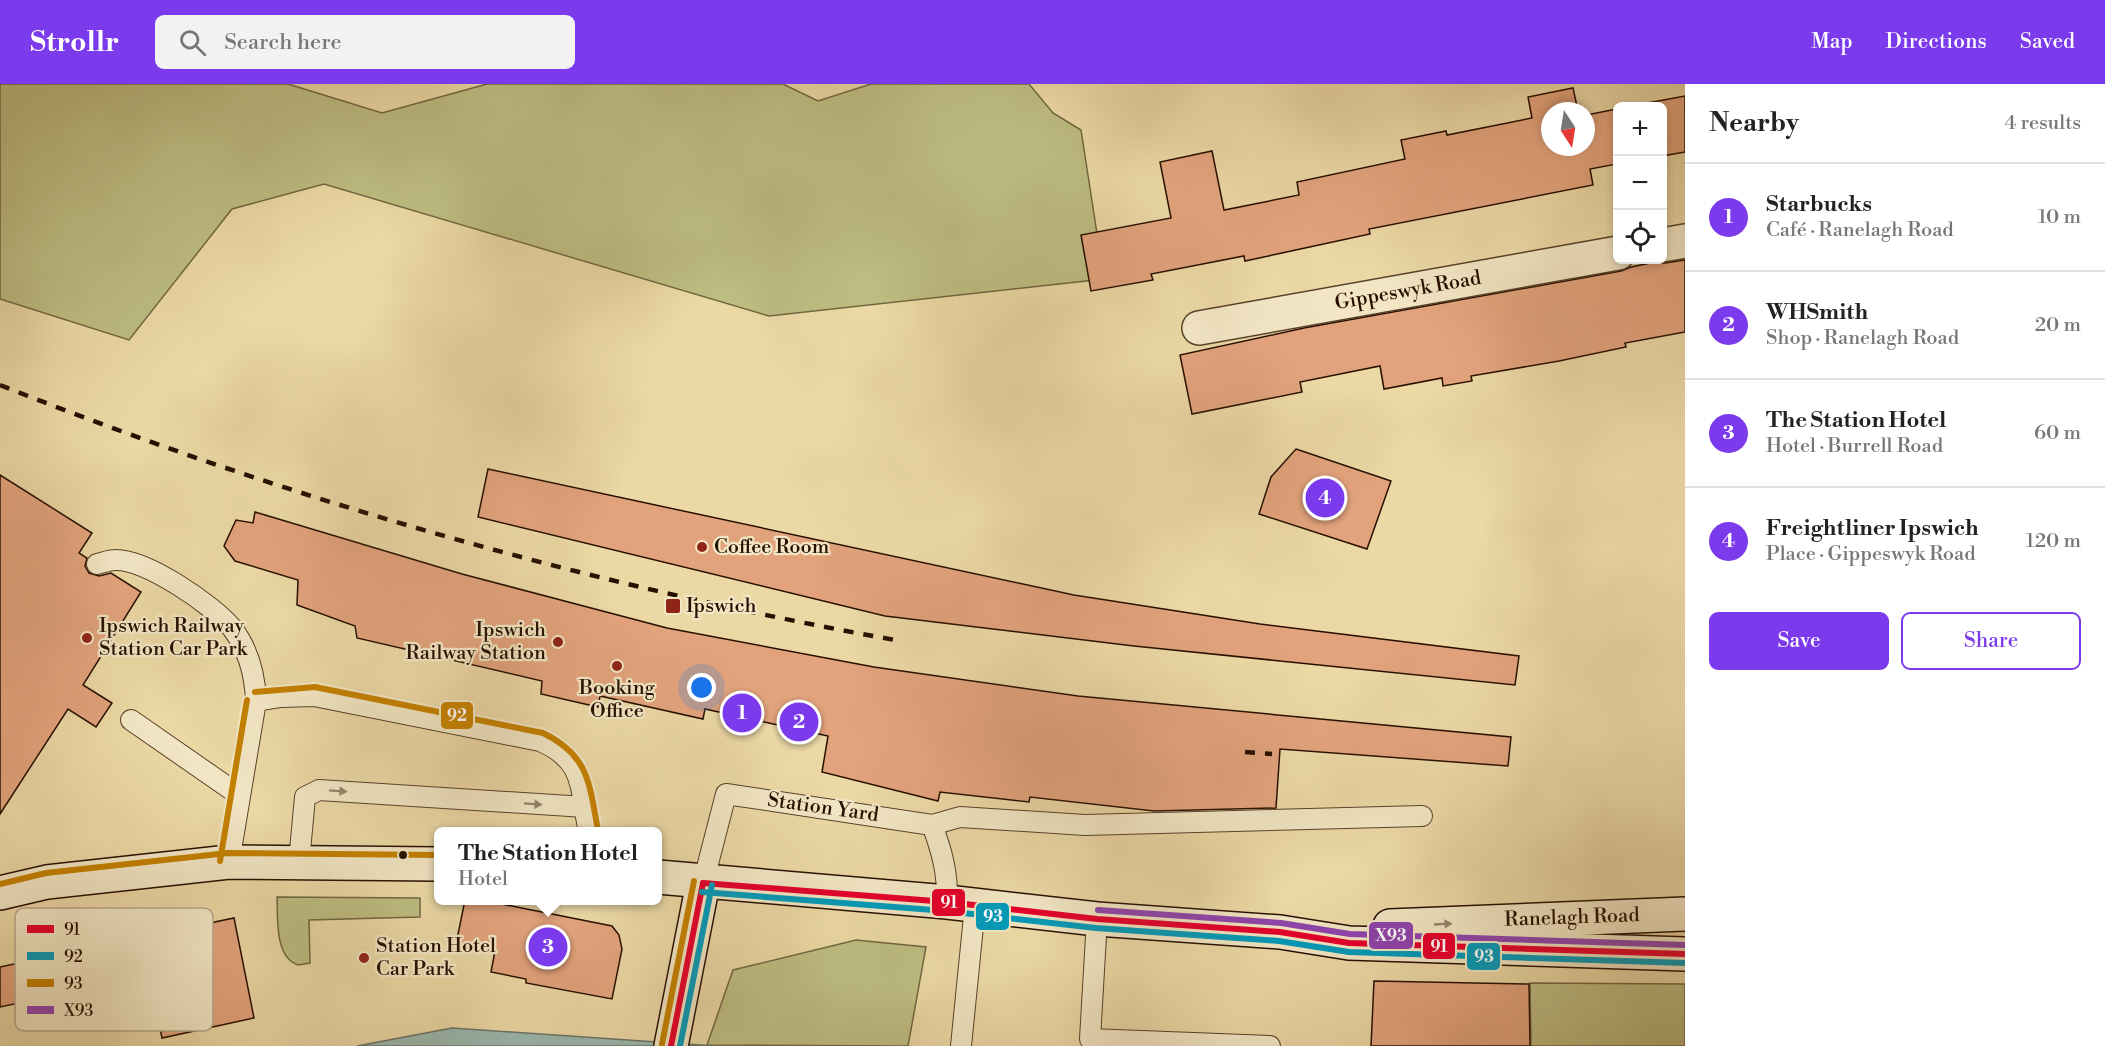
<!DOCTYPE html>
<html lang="en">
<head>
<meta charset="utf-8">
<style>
  body { margin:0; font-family:"Libre Bodoni",serif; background:#f2f2f2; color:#222 }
  .controls { position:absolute; right:18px; top:18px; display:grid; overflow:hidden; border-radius:9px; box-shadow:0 3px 9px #0003 }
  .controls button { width:54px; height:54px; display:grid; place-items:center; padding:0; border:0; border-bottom:2px solid #e0e0e0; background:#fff; color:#222; font:30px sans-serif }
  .compass { position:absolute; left:1541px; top:18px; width:54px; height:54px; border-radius:50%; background:#fff; box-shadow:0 3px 9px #0003; rotate:168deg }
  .you { position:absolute; left:702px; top:604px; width:21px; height:21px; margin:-15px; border:4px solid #fff; border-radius:50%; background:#1a73e8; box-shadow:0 0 0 9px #1a73e833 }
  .badge { display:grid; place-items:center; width:39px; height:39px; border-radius:50%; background:#7c3aed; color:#fff; font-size:20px; font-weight:700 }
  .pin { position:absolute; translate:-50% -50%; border:3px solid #fff; box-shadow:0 2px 6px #0006 }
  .popup { position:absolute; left:434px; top:743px; width:228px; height:78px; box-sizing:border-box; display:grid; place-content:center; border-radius:9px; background:#fff; filter:drop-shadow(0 2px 4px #0005); font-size:20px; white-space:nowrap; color:#767676 }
  .popup b { font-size:22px; color:#222 }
  .popup::after { content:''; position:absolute; left:50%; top:100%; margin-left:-12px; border:12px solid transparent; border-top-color:#fff }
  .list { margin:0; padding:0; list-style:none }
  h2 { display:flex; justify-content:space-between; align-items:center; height:78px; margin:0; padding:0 24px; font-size:26px }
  h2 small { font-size:20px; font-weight:400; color:#767676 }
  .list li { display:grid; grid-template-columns:39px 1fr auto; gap:18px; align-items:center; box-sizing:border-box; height:108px; padding:0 24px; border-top:2px solid #e0e0e0 }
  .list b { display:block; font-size:22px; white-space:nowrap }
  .list p { margin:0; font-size:20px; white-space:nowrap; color:#767676 }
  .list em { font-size:20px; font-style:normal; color:#767676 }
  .actions { display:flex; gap:12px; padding:18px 24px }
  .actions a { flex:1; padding:14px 0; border:2px solid #7c3aed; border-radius:9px; text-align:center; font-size:21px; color:#7c3aed }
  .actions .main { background:#7c3aed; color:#fff }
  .icon { flex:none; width:33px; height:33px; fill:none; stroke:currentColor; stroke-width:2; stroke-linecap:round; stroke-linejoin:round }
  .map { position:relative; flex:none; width:1685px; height:962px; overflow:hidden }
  header { display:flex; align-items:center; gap:36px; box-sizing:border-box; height:84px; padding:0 30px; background:#7c3aed; color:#fff }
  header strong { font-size:28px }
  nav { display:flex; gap:33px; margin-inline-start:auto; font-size:21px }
  .search { width:420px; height:54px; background:#f2f2f2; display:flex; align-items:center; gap:15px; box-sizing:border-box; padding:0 21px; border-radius:9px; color:#767676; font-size:22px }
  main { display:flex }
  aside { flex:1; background:#fff }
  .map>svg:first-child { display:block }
</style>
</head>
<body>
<header>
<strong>Strollr</strong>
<div class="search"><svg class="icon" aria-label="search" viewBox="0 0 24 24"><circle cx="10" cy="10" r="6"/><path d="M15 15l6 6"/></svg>Search here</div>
<nav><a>Map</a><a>Directions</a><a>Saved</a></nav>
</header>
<main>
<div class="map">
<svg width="1685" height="962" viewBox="0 0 1685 962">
  <rect width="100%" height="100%" fill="#ebd8a5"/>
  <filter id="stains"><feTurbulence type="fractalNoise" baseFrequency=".00333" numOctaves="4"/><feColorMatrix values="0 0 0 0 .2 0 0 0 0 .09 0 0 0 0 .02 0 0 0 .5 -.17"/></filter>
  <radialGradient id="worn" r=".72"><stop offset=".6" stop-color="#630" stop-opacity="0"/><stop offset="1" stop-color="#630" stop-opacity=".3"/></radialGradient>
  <!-- green -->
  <g fill="#bdbd82" stroke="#726641" stroke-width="1.5">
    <polygon points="0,0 288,0 382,29 487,0 783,0 818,17 871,0 1029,0 1053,29 1081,46 1104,195 769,232 324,100 232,125 129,256 0,215"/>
    <path d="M277 813 420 814V833L309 836 310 879 298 881C274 873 278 832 277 813Z"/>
    <polygon points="856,856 926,863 908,962 707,961 733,886"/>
    <polygon points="1530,899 1685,900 1685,962 1531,962"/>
  </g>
  <!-- water -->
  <polygon fill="#9ab8af" stroke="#6c7469" stroke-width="1.5" points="452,944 715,962 357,962"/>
  <!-- building -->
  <g fill="#e2a37c" stroke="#270f00" stroke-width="1.5">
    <polygon points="1573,4 1578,27 1550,27 1550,63 1586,63 1586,31 1617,25 1617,80 1590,85 1593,101 1369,145 1370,150 1245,177 1244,172 1151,190 1153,196 1091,207 1081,151 1171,134 1160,78 1212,67 1224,126 1299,111 1297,98 1405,75 1401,56 1446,47 1447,51 1532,34 1528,13"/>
    <polygon points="1685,12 1685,68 1662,72 1662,22 1631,22"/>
    <polygon points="1685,176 1685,248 1625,259 1626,263 1559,277 1471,292 1472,297 1443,302 1442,294 1384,305 1380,282 1300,298 1302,308 1192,330 1180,271 1304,244 1621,187 1631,183 1655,178 1665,179"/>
    <polygon points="1296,365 1391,397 1367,465 1259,430 1271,393"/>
    <polygon points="488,385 1074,511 1260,540 1519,572 1515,601 1134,562 885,532 478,433"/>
    <polygon points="0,391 92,449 79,469 87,474 85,482 89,489 99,492 111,489 141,508 83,601 112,619 96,643 68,625 0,730"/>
    <polygon points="255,428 462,490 667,544 874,583 1078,612 1511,653 1508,682 1280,665 1276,724 1154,727 1030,713 1029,718 940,708 938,717 822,688 828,652 705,625 703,635 600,612 598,623 541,610 542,597 357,554 355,542 297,521 298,496 235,477 224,462 236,436 253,439"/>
    <polygon points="465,816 481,816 612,842 619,851 622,865 612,915 526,899 526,895 491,888 495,867 456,860"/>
    <polygon points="234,834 254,934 162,954 149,891 0,923 0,883"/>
    <polygon points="1374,897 1529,900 1530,962 1371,962"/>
  </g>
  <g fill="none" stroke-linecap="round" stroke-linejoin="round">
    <!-- lane casing -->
    <g stroke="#584129" stroke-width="22">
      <g id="lane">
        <path d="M97 480C102 479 109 476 115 476 146 475 213 521 232 544 249 566 255 590 256 617L229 778"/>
        <path d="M256 617 281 613 314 612 540 657C587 677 579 705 589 748"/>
        <polyline points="131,636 239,711"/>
        <path d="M932 741C942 767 948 790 947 818"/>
        <polyline points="299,778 305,713 319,706 585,723"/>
        <polyline points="703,799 726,710 932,741 960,733 1085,741 1422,732"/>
        <polyline points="1097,835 1090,955 1270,962"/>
        <polyline points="961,962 975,822"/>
      </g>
    </g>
    <!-- street casing -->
    <g stroke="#584129" stroke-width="36">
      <g id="street">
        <polyline points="1662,161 1685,157"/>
        <polyline points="1199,244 1618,169"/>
      </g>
    </g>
    <!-- secondary casing -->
    <g stroke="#270f00" stroke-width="36">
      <g id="secondary">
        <polyline points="658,793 947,818 1097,835 1280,848 1349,859 1685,870"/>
        <polyline points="0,809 47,798 229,778 438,780"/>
        <polyline points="1390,842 1685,830"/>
        <polyline points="671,962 703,799"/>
      </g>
    </g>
    <!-- lane -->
    <use href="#lane" stroke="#f2e6c4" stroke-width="20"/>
    <!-- street -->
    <use href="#street" stroke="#f2e6c4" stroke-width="33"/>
    <!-- secondary -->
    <use href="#secondary" stroke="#f2e6c4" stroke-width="33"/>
    <!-- rail -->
    <g stroke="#270f00" stroke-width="4.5" stroke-dasharray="10 10" stroke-linecap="butt">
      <path d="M0 301C290 416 588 501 895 556"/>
      <polyline points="1245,668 1272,670"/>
    </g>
    <!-- bus-1 casing -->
    <g stroke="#f2e6c4" stroke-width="10">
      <g id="bus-1">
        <polyline points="703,799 947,818 1097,835 1280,848 1349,859 1685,870"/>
        <polyline points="671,962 703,799"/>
      </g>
    </g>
    <!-- bus-2 casing -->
    <g stroke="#f2e6c4" stroke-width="10">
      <g id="bus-2">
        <polyline points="702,808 946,827 1096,844 1279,857 1349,868 1685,879"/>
        <polyline points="680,962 712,801"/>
      </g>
    </g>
    <!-- bus-3 casing -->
    <g stroke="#f2e6c4" stroke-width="10">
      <g id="bus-3">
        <path d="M255 608 315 603 543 649C590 672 589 700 598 746"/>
        <polyline points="220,777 247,616"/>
        <polyline points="0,800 46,789 228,769 438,771"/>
        <polyline points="662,960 694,797"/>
      </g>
    </g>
    <!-- bus-4 casing -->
    <g stroke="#f2e6c4" stroke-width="10">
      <polyline id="bus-4" points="1098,826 1281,839 1350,850 1685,861"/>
    </g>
    <!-- bus-1 -->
    <use href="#bus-1" stroke="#e4002b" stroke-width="6"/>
    <!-- bus-2 -->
    <use href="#bus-2" stroke="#049ab9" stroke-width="6"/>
    <!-- bus-3 -->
    <use href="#bus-3" stroke="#c38000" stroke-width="6"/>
    <!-- bus-4 -->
    <use href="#bus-4" stroke="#8e44ad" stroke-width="6"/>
  </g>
  <!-- one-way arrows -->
  <defs><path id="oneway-solid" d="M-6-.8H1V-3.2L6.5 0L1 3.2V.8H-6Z" transform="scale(1.5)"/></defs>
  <g fill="#97856c">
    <use href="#oneway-solid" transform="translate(338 707) rotate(4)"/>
    <use href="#oneway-solid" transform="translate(533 720) rotate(4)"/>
    <use href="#oneway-solid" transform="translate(1443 840) rotate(-3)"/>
  </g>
  <!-- markers -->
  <g fill="#8f2418" stroke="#f2e6c4" stroke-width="2">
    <circle cx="702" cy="463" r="6"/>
    <rect x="665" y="514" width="16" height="16" rx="3"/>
    <circle cx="87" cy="554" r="6"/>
    <circle cx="558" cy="558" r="6"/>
    <circle cx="617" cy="582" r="6"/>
    <circle cx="364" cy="874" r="6"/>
  </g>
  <circle fill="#270f00" stroke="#f2e6c4" stroke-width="2" cx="403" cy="771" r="5"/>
  <g text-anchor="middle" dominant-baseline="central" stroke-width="4.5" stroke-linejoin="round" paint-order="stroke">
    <!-- street labels -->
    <g font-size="20" fill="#270f00" stroke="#f2e6c4">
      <text transform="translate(1408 207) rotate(-10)">Gippeswyk Road</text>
      <text transform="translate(823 724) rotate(8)">Station Yard</text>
      <text transform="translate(1572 834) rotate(-2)">Ranelagh Road</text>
    </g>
    <!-- poi labels -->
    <g font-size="20" fill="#270f00" stroke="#f2e6c4" text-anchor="start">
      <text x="714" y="463">Coffee Room</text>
      <text x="686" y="522">Ipswich</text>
      <text x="99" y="542">Ipswich Railway<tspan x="99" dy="23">Station Car Park</tspan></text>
      <text x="546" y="546" text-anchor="end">Ipswich<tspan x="546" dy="23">Railway Station</tspan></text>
      <text x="617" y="604" text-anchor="middle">Booking<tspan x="617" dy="23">Office</tspan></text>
      <text x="376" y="862">Station Hotel<tspan x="376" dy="23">Car Park</tspan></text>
    </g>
  </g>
  <!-- legend -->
  <rect x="15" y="824" width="198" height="123" rx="9" fill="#f2e6c4" stroke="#b5a689" stroke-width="1.5"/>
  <rect x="27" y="841" width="27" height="8" fill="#e4002b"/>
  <rect x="27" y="868" width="27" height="8" fill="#049ab9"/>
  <rect x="27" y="895" width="27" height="8" fill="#c38000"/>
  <rect x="27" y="922" width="27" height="8" fill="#8e44ad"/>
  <g font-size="16" fill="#270f00">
    <text x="64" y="851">91</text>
    <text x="64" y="878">92</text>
    <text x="64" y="905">93</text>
    <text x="64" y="932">X93</text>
  </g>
  <g stroke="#f2e6c4" stroke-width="2">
    <rect x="440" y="617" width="34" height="29" rx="6" fill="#c38000"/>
    <rect x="931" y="804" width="35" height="29" rx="6" fill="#e4002b"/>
    <rect x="975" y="818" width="35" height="29" rx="6" fill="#049ab9"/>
    <rect x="1368" y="837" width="46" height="29" rx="6" fill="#8e44ad"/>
    <rect x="1422" y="848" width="34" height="28" rx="6" fill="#e4002b"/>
    <rect x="1466" y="858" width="35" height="29" rx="6" fill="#049ab9"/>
  </g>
  <g font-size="16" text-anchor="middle" font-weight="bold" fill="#fff">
    <text x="457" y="637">92</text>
    <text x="949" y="824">91</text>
    <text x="993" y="838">93</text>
    <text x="1391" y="857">X93</text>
    <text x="1439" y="868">91</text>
    <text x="1484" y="878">93</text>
  </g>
  <rect width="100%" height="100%" filter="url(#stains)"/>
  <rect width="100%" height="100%" fill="url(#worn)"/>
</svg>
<div class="controls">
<button>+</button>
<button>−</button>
<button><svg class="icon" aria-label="locate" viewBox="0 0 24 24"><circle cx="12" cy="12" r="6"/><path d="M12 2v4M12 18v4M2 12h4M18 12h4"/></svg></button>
</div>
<svg class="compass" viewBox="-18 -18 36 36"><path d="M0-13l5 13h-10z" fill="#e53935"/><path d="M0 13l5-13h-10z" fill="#767676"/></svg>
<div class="you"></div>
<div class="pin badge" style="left:742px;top:629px">1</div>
<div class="pin badge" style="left:799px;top:638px">2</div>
<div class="pin badge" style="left:548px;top:863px">3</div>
<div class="popup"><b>The Station Hotel</b>Hotel</div>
<div class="pin badge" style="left:1325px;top:414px">4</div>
</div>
<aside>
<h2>Nearby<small>4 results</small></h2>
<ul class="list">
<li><span class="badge">1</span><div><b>Starbucks</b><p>Café · Ranelagh Road</p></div><em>10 m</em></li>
<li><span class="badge">2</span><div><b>WHSmith</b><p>Shop · Ranelagh Road</p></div><em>20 m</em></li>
<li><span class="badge">3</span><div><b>The Station Hotel</b><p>Hotel · Burrell Road</p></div><em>60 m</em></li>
<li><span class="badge">4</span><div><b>Freightliner Ipswich</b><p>Place · Gippeswyk Road</p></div><em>120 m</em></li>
</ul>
<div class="actions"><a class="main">Save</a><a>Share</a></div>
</aside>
</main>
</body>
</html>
